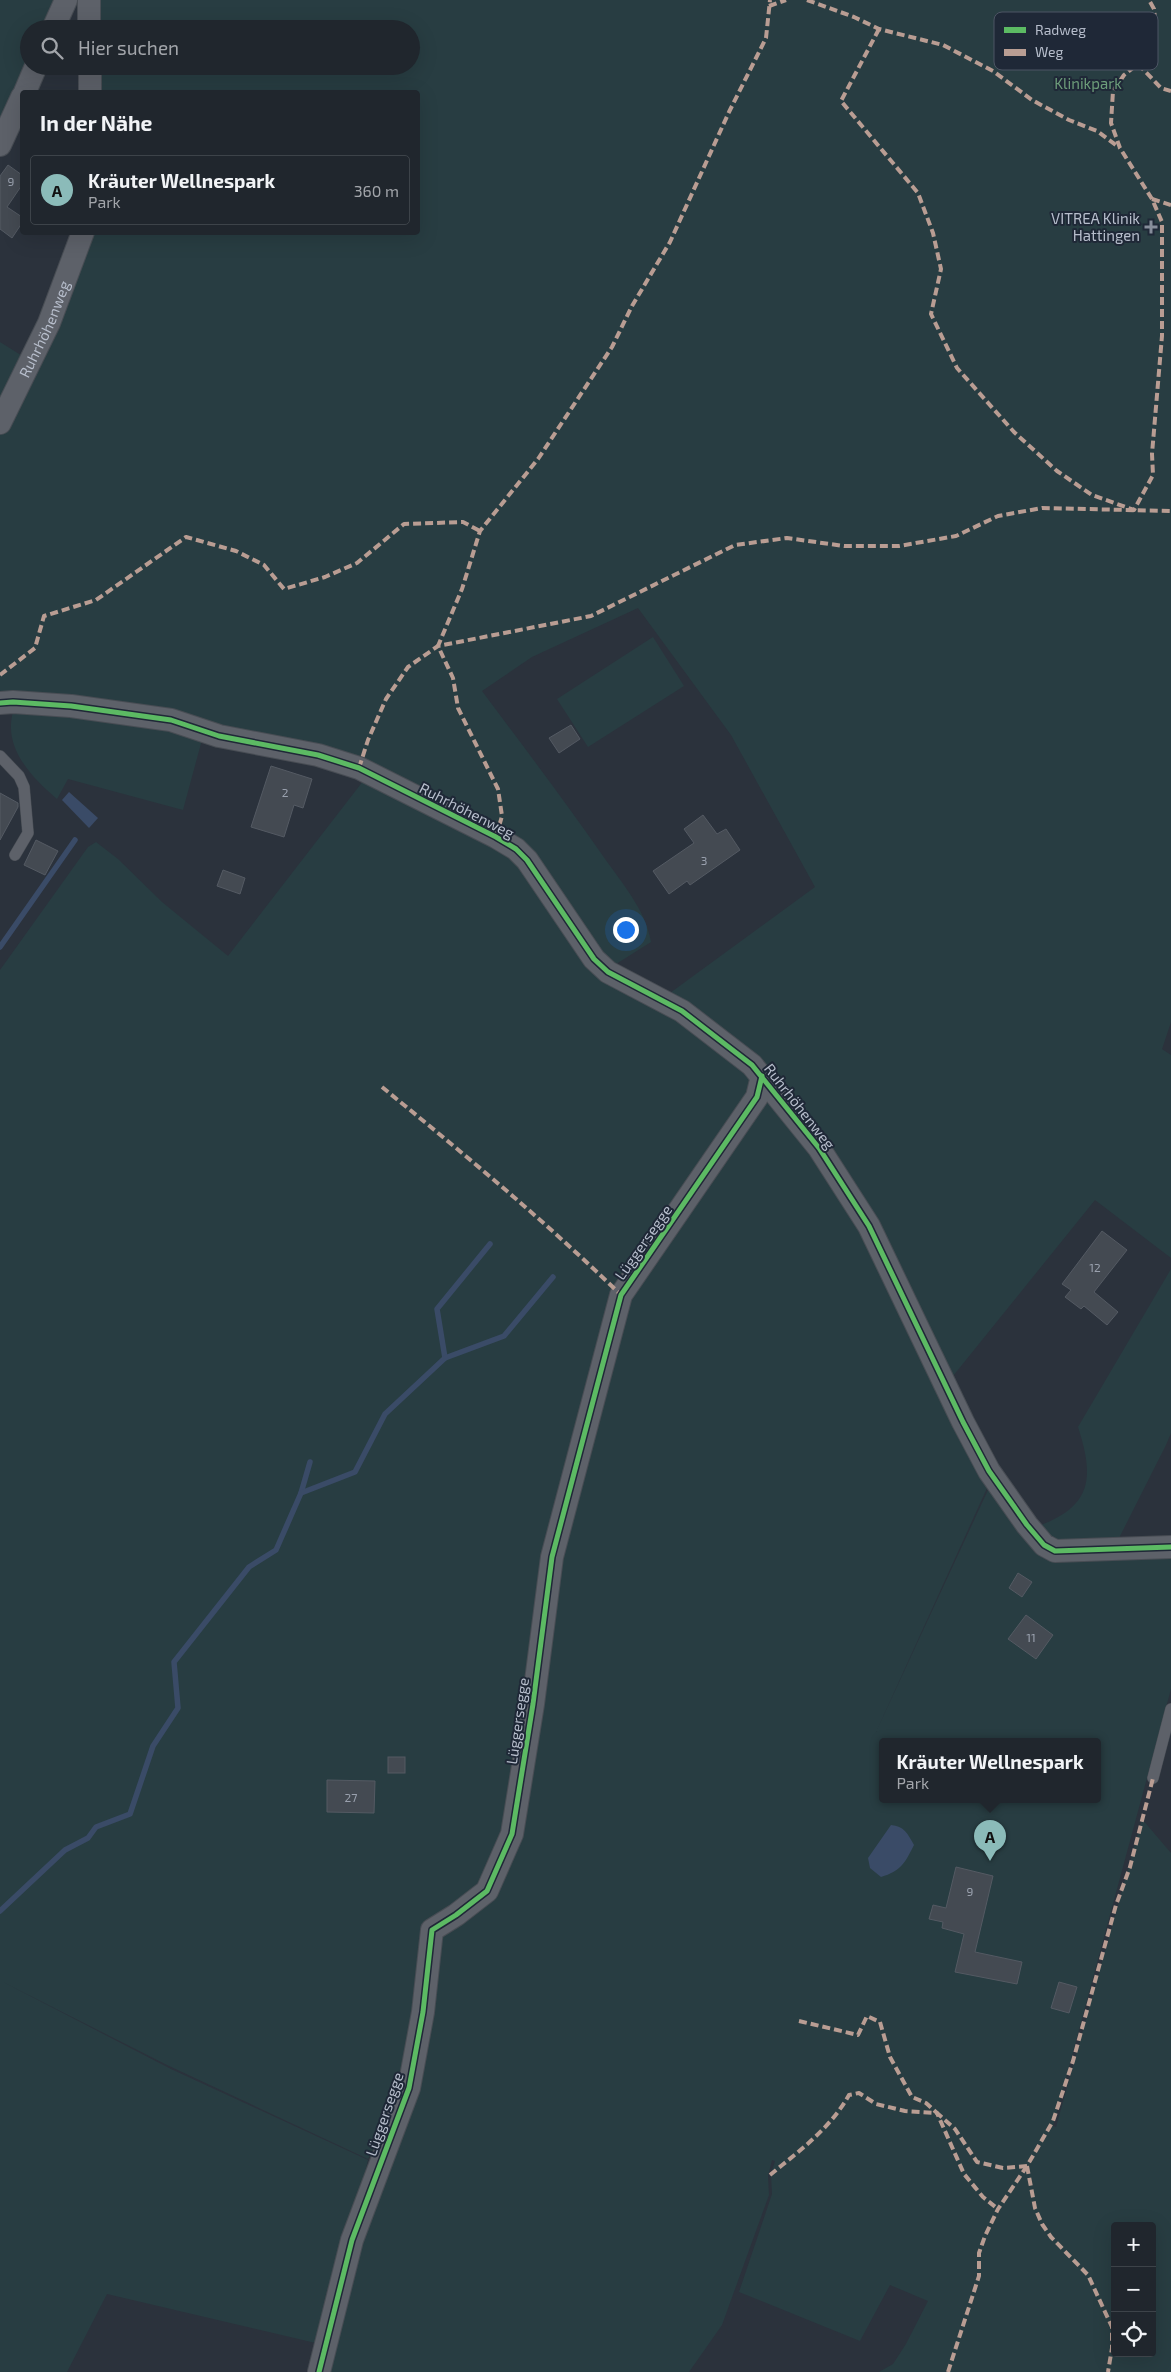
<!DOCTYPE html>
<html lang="de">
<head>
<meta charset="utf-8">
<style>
  body { margin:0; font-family:"Exo 2",sans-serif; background:#2d3239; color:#f1f3f6 }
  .controls { position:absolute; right:15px; bottom:15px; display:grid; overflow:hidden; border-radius:5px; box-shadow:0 5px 20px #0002 }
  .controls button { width:45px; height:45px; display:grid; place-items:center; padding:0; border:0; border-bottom:1px solid #3d4349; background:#20262d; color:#f1f3f6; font:25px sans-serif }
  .you { position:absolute; left:625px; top:929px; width:18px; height:18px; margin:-12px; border:4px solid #fff; border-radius:50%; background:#1a73e8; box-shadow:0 0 0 8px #1a73e833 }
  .badge { display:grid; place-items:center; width:32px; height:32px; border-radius:50%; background:#8bbbb9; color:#111; font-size:16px; font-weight:700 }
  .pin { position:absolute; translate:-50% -41px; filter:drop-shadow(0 1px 2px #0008) }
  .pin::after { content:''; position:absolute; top:26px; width:18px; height:15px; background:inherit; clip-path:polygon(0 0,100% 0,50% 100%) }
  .popup { position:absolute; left:879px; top:1738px; width:222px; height:65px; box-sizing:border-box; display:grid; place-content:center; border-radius:5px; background:#20262d; filter:drop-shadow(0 1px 4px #0005); font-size:16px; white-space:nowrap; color:#a2a5aa }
  .popup b { font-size:19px; color:#f1f3f6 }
  .popup::after { content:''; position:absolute; left:50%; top:100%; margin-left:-10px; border:10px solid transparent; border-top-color:#20262d }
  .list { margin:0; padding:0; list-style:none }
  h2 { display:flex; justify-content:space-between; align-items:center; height:65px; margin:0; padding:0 20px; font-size:21px }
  h2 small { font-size:16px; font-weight:400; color:#a2a5aa }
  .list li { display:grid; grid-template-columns:32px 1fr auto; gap:15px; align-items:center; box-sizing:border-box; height:70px; margin:0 10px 10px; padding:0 10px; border:1px solid #3d4349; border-radius:5px }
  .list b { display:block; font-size:19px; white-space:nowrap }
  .list p { margin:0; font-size:16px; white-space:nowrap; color:#a2a5aa }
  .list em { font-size:16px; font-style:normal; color:#a2a5aa }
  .icon { flex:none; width:28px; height:28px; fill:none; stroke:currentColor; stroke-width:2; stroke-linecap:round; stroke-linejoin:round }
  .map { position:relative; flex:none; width:1171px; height:2372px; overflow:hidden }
  .search { position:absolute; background:#20262d; box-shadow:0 5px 20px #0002; left:20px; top:20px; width:400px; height:55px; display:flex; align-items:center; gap:12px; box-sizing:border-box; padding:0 18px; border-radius:28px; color:#a2a5aa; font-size:19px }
  .panel { position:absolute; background:#20262d; box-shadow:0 5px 20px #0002; left:20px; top:90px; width:400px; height:145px; border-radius:5px }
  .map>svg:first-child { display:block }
</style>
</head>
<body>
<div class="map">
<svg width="1171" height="2372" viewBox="0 0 1171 2372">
  <rect width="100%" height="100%" fill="#2b323c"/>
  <!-- green -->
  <g fill="#283d42" fill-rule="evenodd">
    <polygon points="0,0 59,0 46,29 29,29 29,66 0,132"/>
    <path d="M97 0H1171V1022L1162 1049 1171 1055V1258L1095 1200 949 1381 822 1146 670 993 815 887 731 735 638 608 532 657 482 691C523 746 564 800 603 856 621 882 646 910 651 942L613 966 529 855 359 765 0 701V342L24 357 80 233 418 232V92H99V66H411V29H98Z"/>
    <polygon points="653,637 684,686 588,747 557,699"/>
    <path d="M15 706 203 736 183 810 68 779 57 799C29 775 0 744 15 706Z"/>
    <path d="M367 776 518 855 595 966 754 1071 866 1228 990 1482 1054 1554 1171 1551V1689L1053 2126 1056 2127 1142 1819 1171 1853V2372H879L893 2364 906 2344 928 2301 890 2285 860 2341 739 2292 772 2194 771 2174 775 2161 772 2160 768 2176 769 2195 722 2325 689 2372H322L410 2087 428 1977 445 1930 493 1893 516 1800 484 1891 437 1921 405 2088 368 2159 167 2065 3 1982 171 2069 368 2160 324 2345 107 2294 67 2372H0V970L88 847 96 842 118 859 162 902 228 956ZM989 1486 988 1490 876 1732 988 1486ZM882 1742H1098V1800H882ZM1115 2226H1152V2353H1115Z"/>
    <path d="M1171 1269V1433L1166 1445 1116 1544 1054 1548 1033 1528C1090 1508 1096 1482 1078 1427Z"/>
  </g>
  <!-- water -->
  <g fill="#3a4b67">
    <polygon points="69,792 98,818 89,828 62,800"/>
    <path d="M891 1825C904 1826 908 1834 914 1845 905 1863 901 1871 881 1877L870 1868 868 1858Z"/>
  </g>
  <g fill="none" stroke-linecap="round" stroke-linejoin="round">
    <!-- stream -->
    <g stroke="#3a4b67" stroke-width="5.5">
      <polyline points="0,947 75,840"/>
      <polyline points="445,1358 437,1309 490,1244"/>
      <polyline points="301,1493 310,1462"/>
      <polyline points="0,1911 65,1850 88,1838 96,1827 130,1814 153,1746 178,1708 174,1662 249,1567 276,1550 301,1493 355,1472 385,1414 445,1358 504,1336 553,1277"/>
    </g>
  </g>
  <!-- building -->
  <g fill="#444a52" stroke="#545a63">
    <polygon points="8,165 22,175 22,185 7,207 22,217 22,223 12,238 0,229 0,176"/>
    <polygon points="571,725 580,739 559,753 549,738"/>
    <polygon points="271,766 312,779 303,808 294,805 284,837 251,827"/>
    <polygon points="0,793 18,803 18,807 0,840"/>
    <polygon points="703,815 717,834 726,829 740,850 690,885 687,881 669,894 653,871 694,843 684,829"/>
    <polygon points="36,840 58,851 45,875 24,865"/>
    <polygon points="223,870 245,878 240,894 217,886"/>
    <polygon points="1102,1231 1127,1250 1094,1292 1118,1312 1107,1325 1084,1306 1081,1309 1065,1297 1071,1290 1062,1284"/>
    <polygon points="1018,1573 1032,1582 1022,1597 1009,1588"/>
    <polygon points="1026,1615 1053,1635 1036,1659 1008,1639"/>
    <rect x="388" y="1757" width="17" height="16"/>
    <polygon points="327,1780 375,1781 374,1813 327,1812"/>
    <polygon points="956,1867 993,1876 975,1952 1022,1962 1017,1984 955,1972 964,1934 942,1928 943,1922 929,1919 933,1905 946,1908"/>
    <polygon points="1059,1982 1077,1987 1069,2013 1051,2008"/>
  </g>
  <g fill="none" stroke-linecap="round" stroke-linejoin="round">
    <!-- service casing -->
    <g stroke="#484d54" stroke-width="12">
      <g id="service">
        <polyline points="0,756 19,776 24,787 28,833 15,855"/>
        <polyline points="1153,1778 1171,1709"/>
      </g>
    </g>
    <!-- minor casing -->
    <g stroke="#484d54" stroke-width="24">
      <g id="minor">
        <polyline points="89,0 89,29"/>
        <polyline points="53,29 66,0"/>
        <polyline points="90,66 90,92"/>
        <polyline points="25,92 36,66"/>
        <polyline points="0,145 22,97"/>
        <path id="s1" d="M0 423 49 323 83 232"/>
        <polyline points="0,703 13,702 71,706 171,720 219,736 318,755 359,768 496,837 516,849 527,860 594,959 608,972 682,1011 752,1065 819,1148 869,1226 963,1422 989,1471 1027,1525 1044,1545 1055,1551 1171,1547"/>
        <polyline points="319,2372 352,2240 409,2088 423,2012 432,1930 456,1915 487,1891 512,1834 533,1704 552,1557 621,1295 757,1097 762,1076"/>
      </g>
    </g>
    <!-- service -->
    <use href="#service" stroke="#5d6169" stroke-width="11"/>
    <!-- minor -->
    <use href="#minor" stroke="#5d6169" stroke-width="22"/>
    <!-- quiet -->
    <g stroke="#b99d93" stroke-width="4" stroke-dasharray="8 4" stroke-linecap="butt">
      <polyline points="807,0 854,17 879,29 943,45 993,71 1032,100 1069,120 1097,131 1120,148"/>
      <polyline points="769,6 786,0"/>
      <polyline points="879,29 841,101 918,193 933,233 941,269 931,314 957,368 1014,432 1057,471 1092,495 1134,510 1153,475 1152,454 1162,336 1162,222 1152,199 1120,148 1111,123 1113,91 1124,75 1138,64 1152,43 1156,28 1154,9 1149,0"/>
      <polyline points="1138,64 1161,88 1171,91"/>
      <polyline points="1152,199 1171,205"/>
      <polyline points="0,675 35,648 44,616 96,600 186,537 236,551 264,565 284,589 325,577 357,563 404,524 463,522 480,531"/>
      <polyline points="359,768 368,740 386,699 408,667 438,646 591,616 735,545 787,538 844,546 899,546 956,536 998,516 1042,508 1171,511"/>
      <polyline points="496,837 502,816 498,789 458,708 453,678 438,646 462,589 480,531 538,459 612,347 632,306 670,242 729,112 766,38 770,0"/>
      <path d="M382 1087C464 1154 545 1221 621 1295"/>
      <polyline points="799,2021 858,2035 867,2016 880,2022 890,2057 912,2097 926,2103 937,2113 964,2174 983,2197 998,2209"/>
      <polyline points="1027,2166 1035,2208 1042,2224 1051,2237 1088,2275 1112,2327 1112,2348 1108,2372"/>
      <path d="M770 2175C799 2151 830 2129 849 2095L859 2093 876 2104 905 2111 937 2113 955 2129 977 2162 1003 2168 1027 2166"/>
      <polyline points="948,2372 979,2276 979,2253 985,2236 998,2209 1027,2166 1053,2121 1073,2061 1116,1905 1130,1867 1153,1778"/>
    </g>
    <!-- cycleway casing -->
    <g stroke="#1f2837" stroke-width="8">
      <g id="cycleway">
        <polyline points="0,703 13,702 71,706 171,720 219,736 318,755 359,768 496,837 516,849 527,860 594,959 608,972 682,1011 752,1065 819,1148 869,1226 963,1422 989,1471 1027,1525 1044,1545 1055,1551 1171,1547"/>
        <polyline points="319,2372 352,2240 409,2088 423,2012 432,1930 456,1915 487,1891 512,1834 533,1704 552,1557 621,1295 757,1097 762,1076"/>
      </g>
    </g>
    <!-- cycleway -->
    <use href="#cycleway" stroke="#5cba63" stroke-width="5"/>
  </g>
  <!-- markers -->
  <path fill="#868d9a" stroke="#1f2837" stroke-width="2" d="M1148.5 219.5h5v5h5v5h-5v5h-5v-5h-5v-5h5z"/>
  <g text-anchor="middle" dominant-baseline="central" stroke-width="4" stroke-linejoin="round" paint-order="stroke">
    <!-- number labels -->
    <g font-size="12" fill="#9aa1ae">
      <text x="11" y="181">9</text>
      <text x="285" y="792">2</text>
      <text x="704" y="860">3</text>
      <text x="1095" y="1267">12</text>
      <text x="1031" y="1637">11</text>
      <text x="351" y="1797">27</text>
      <text x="970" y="1891">9</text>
    </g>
    <!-- park labels -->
    <g font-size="15" fill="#6d9d7a" stroke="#1f2837">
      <text x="1088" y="83">Klinikpark</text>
    </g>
    <!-- poi labels -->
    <g font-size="15" fill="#b7becc" stroke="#1f2837" text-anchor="end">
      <text x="1140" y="218">VITREA Klinik<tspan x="1140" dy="17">Hattingen</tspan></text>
    </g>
    <!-- street labels -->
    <g font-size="15" fill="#b7becc" stroke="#1f2837">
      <text stroke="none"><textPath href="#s1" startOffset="104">Ruhrhöhenweg</textPath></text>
      <text transform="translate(467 810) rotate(27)">Ruhrhöhenweg</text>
      <text transform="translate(800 1106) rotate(52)">Ruhrhöhenweg</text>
      <text transform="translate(643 1242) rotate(-55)">Lüggersegge</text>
      <text transform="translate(517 1721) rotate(-82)">Lüggersegge</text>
      <text transform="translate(384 2114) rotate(-71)">Lüggersegge</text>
    </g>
  </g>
  <!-- legend -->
  <rect x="994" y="12" width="164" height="58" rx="8" fill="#1f2837" stroke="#4d5564" stroke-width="1"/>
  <rect x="1004" y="27" width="22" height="6" fill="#5cba63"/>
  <rect x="1004" y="49" width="22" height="7" fill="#b99d93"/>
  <g font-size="14" fill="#b7becc">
    <text x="1035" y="35">Radweg</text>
    <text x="1035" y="57">Weg</text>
  </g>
</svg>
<div class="controls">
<button>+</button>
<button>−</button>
<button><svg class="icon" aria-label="locate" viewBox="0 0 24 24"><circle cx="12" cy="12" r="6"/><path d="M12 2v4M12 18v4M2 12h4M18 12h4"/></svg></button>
</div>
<div class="you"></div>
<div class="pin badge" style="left:990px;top:1861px">A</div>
<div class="popup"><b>Kräuter Wellnespark</b>Park</div>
<div class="search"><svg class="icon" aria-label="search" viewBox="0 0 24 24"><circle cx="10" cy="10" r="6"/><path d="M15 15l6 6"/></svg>Hier suchen</div>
<section class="panel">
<h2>In der Nähe<small></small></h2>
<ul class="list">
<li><span class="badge">A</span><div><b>Kräuter Wellnespark</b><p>Park</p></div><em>360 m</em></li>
</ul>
</section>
</div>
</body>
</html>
